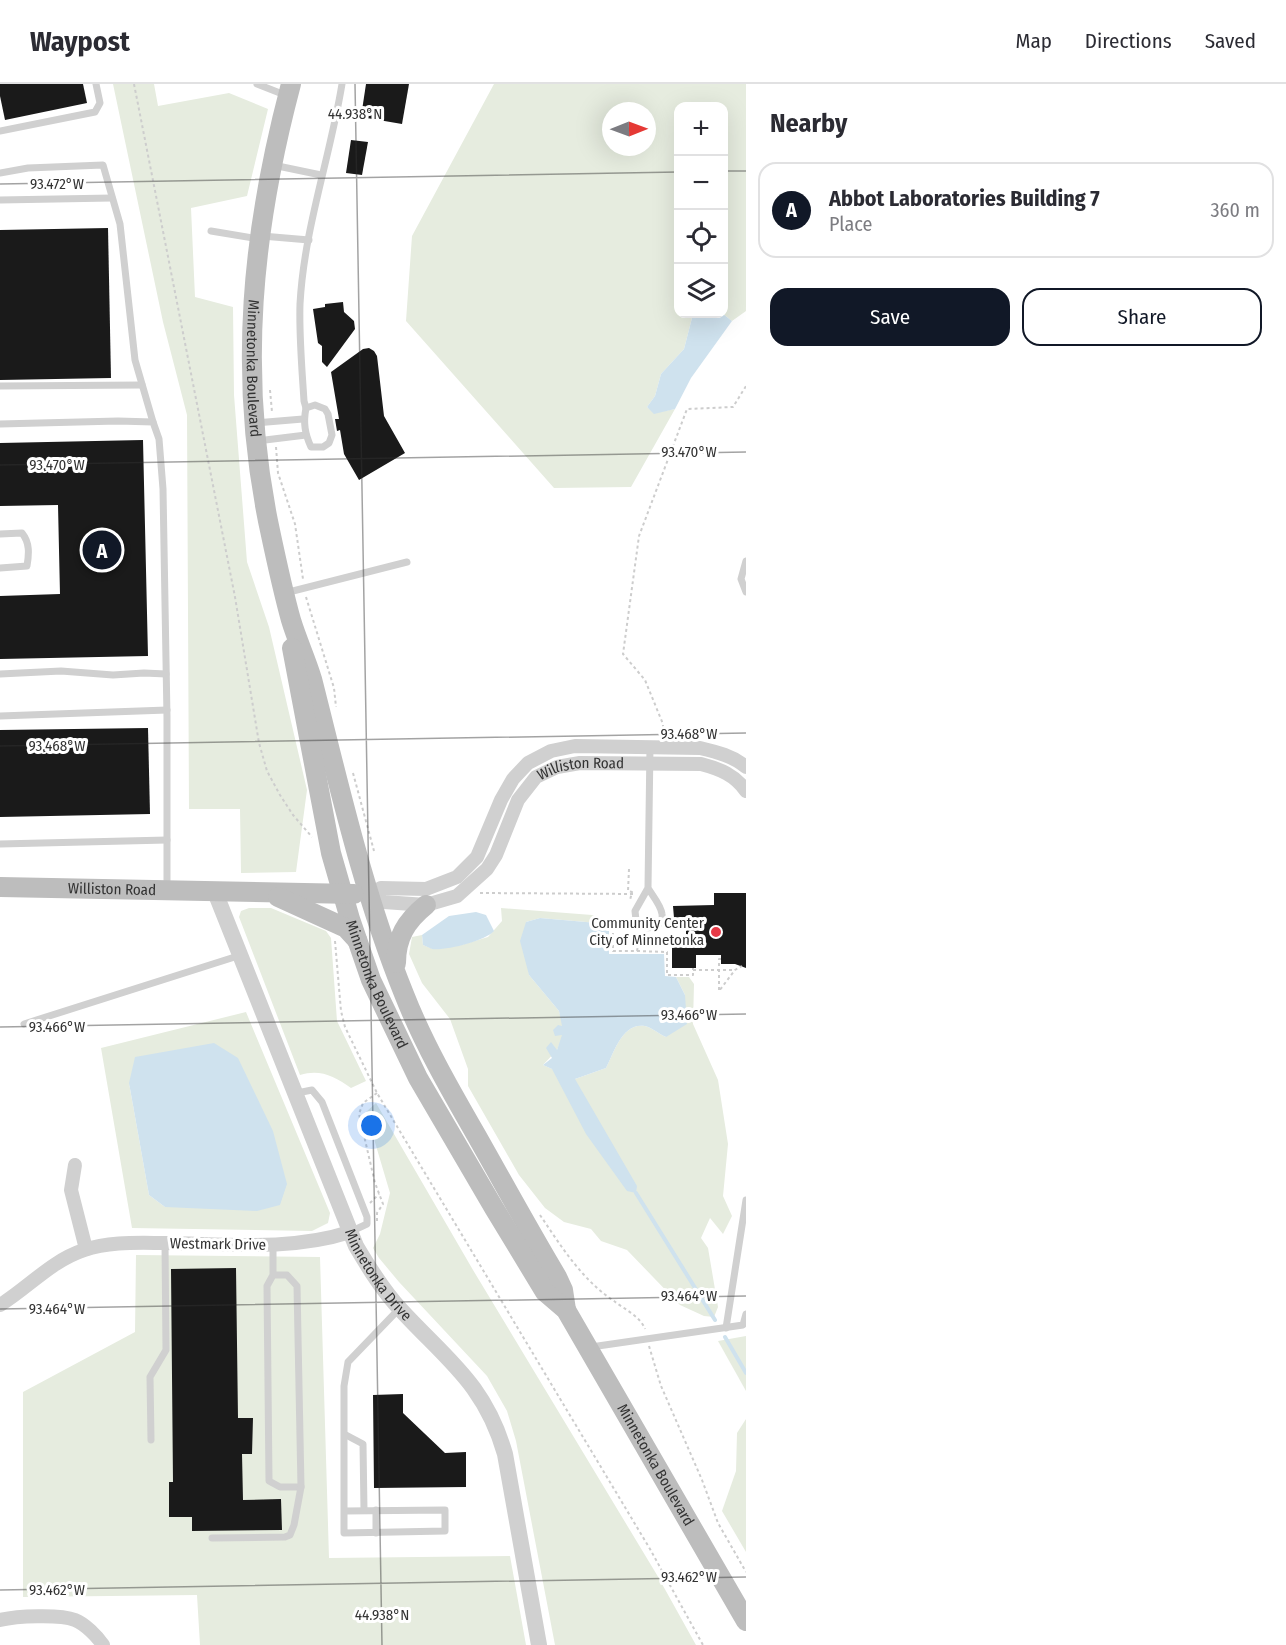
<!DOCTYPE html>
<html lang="en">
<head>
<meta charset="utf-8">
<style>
  body { margin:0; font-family:"Fira Sans Condensed",sans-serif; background:#f2f2f3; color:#2b2b33 }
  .controls { position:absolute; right:18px; top:18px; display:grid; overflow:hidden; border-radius:12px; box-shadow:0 6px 24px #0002 }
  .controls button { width:54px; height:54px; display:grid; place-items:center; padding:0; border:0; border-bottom:2px solid #e1e1e2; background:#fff; color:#2b2b33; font:30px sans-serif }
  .compass { position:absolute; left:602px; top:18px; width:54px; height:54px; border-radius:50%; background:#fff; box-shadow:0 6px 24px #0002; rotate:89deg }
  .you { position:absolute; left:372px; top:1042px; width:21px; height:21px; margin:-15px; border:4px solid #fff; border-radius:50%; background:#1a73e8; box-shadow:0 0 0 9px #1a73e833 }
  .badge { display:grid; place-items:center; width:39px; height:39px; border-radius:50%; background:#111827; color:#fff; font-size:20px; font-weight:700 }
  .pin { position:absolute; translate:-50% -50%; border:3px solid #fff; box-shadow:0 2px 6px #0006 }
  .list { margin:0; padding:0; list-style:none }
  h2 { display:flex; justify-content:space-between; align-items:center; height:78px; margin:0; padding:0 24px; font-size:26px }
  h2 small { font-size:20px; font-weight:400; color:#7c7c81 }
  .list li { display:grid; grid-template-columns:39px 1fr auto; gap:18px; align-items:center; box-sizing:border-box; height:96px; margin:0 12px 12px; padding:0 12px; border:2px solid #e1e1e2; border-radius:18px }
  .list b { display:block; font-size:22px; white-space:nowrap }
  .list p { margin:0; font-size:20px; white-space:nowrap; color:#7c7c81 }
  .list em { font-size:20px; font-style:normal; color:#7c7c81 }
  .actions { display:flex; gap:12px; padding:18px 24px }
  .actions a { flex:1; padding:14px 0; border:2px solid #111827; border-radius:18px; text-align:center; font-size:21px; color:#111827 }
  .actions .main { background:#111827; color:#fff }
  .icon { flex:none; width:33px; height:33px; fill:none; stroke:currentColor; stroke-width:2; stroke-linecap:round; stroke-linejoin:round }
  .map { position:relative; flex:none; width:746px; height:1561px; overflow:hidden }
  header { display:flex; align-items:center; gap:36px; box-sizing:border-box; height:84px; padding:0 30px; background:#fff; border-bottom:2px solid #e1e1e2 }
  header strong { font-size:28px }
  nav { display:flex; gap:33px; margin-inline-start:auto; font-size:21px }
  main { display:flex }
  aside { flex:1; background:#fff }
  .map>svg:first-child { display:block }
</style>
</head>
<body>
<header>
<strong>Waypost</strong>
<nav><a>Map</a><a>Directions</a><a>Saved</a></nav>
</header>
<main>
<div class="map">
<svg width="746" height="1561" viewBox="0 0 746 1561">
  <rect width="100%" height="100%" fill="#fff"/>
  <!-- green -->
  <g fill="#e6ecdf" fill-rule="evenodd">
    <polygon points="113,0 154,0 158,22 229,9 268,25 247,112 191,124 195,213 233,223 234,311 247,478 269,543 307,706 296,788 241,789 240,725 189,725 187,331 163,238"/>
    <path d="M494 0H746V227L732 237 723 230 724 22H678V230H693L684 265 661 290 655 312 647 323 654 329 675 325 631 403 554 404 406 237 412 152ZM611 27H647V63H611Z"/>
    <path d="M249 824H271L326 847 331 854 337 937 366 997 351 1004C334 992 320 985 300 991L239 833 241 827Z"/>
    <path d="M501 824 592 831 607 835 609 840 540 834 526 838 529 891 559 927 563 942V951L557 966 543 981 575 995 606 984C614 969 622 938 645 942 651 943 659 950 666 953L685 911 676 893H689L694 900 693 940 718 996 728 1060 723 1112 732 1132 723 1150 710 1134 701 1154 708 1164 718 1223 714 1233 704 1232 680 1221 627 1166 601 1157 591 1145 564 1138 545 1124 519 1091 468 1002V985L450 935 422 899 409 870 412 853 422 851 423 861 433 865 461 861 488 853 502 837Z"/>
    <path d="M246 928 330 1129 328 1139 312 1147 132 1144 101 964ZM129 999 165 1123 149 1111Z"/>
    <polygon points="376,1019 473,1186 657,1491 696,1561 555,1561 516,1357 507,1327 487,1292 399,1198 379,1174 373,1164 380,1150 390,1109 366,1028"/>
    <polygon points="136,1171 320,1173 329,1474 510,1472 526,1561 200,1561 197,1511 23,1513 23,1308 135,1248"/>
    <polygon points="746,1252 746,1307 718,1257"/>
    <polygon points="746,1335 746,1468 722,1427 736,1387 737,1349"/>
  </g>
  <!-- water -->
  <g fill="#cfe2ee">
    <polygon points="693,230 723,230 732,237 691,294 675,325 654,330 647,323 655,312 661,290 684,265"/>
    <path d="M476 828 486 831 494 847C485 857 445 867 432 865 429 864 426 862 423 861L422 851 449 832Z"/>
    <path d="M540 834 609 840V870H664L665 892 676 893 685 911 687 940 666 953C659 950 651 943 645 942 622 938 614 969 606 984L575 995 637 1102 636 1109 627 1107 586 1050 552 985 543 981 552 974 546 964 551 958 557 966 562 951 555 952 553 946 558 941 562 942 559 927 529 891 520 857 526 838Z"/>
    <polygon points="214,959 238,974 273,1047 287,1100 280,1121 257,1127 165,1123 149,1111 129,999 135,973"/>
  </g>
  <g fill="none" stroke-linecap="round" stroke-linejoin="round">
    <!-- stream -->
    <g stroke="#cfe2ee" stroke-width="4">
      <polyline points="636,1109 715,1236"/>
      <polyline points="725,1253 746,1289"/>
    </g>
  </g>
  <!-- building -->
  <g fill="#1a1a1a">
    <polygon points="0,0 83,0 87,19 5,36 0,12"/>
    <polygon points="366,0 409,0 402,40 361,33"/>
    <polygon points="351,56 368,58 362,91 346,89"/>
    <polygon points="108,144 111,294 0,296 0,146"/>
    <polygon points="343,218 344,228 354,237 355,245 327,283 322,278 322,262 318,259 313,225 325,223 325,220"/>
    <polygon points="369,264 374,267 377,272 384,332 405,369 359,396 344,370 340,346 337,347 335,335 339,335 331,288 363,265"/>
    <polygon points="143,356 148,572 0,575 0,512 60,510 58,421 0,422 0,359"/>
    <polygon points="148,644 150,730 0,733 0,646"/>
    <polygon points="714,809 746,809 746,884 735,880 721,880 721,871 696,871 696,884 672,884 672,861 686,861 686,833 674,834 673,822 714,821"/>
    <polygon points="236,1184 238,1334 253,1334 252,1370 242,1370 243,1416 281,1415 282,1446 192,1447 192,1433 169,1433 169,1398 173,1398 171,1185"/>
    <polygon points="403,1310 403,1329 445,1369 466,1368 466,1403 374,1404 373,1311"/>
  </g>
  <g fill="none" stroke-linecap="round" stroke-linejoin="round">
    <!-- path -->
    <g stroke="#cdcdcd" stroke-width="2" stroke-dasharray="3 3" stroke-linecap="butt">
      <polyline points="134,0 235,513 259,659 267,687 280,711 293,731 312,753"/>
      <polyline points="270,306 272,328"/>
      <polyline points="276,363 278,389 295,440 303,495"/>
      <polyline points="306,513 334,604 336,623"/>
      <polyline points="663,650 663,640 645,596 623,570 639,452 687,325 733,323 746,302"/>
      <polyline points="353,689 374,767"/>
      <polyline points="629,785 628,807 632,808 630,816"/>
      <polyline points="480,809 636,810"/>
      <polyline points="629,839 613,841 613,867 637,867 640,851"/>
      <polyline points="335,857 341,927 345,943 377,1009 650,1465 703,1561"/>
      <polyline points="637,867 667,868 667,891 693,891 693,884"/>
      <polyline points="721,875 719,875 719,907 735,886 742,882"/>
      <polyline points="693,886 735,886"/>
      <polyline points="377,1009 363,1019 359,1030 375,1099 383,1120 377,1129 377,1139"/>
      <polyline points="370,1119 379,1110"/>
      <path d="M540 1131C561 1162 582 1196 614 1217 624 1225 640 1232 645 1245"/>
      <polyline points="649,1262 661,1302 702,1396 718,1439 746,1488"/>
    </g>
    <!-- service -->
    <g stroke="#d0d0d0" stroke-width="7">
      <polyline points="257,0 285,11"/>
      <polyline points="0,47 95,28 100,19 96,0"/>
      <polyline points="273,81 321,91"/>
      <polyline points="0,89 28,84 103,81 120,140 135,276 153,338"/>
      <polyline points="0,116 112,114"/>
      <polyline points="211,147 259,155"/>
      <polyline points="262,152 309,156"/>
      <polyline points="0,302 142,301"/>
      <path d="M315 321 325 325 328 330 332 351 329 359 323 363H311C305 350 303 339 306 324Z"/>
      <path d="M306 324 304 317C302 285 299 252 300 220 304 145 330 74 342 0"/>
      <polyline points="255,339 303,335"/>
      <polyline points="0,340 118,337 153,338 159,355 163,405 167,633 167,803"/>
      <polyline points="257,357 306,351"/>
      <path d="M0 450 22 449C30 459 29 470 27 482L0 484"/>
      <polyline points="746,477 741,495 746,508"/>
      <polyline points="285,509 407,478"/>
      <polyline points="0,590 61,587 113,591 144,589 166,590"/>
      <polyline points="0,632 167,626"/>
      <polyline points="0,760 167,756"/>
      <path d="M648 804C652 811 661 821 662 830 664 844 647 847 638 840L636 836 635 827 648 804 650 663"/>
      <polyline points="24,940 241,871"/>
      <polyline points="297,1009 312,1006 322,1018 367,1133 367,1140 352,1147"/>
      <polyline points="273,1191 287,1191 297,1202 301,1403 280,1403 269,1397 267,1202 273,1191 273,1160"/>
      <polyline points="726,1244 746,1116"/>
      <polyline points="591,1263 743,1241 746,1230"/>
      <polyline points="346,1351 363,1360 364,1426"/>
      <polyline points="151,1356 150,1293 166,1266 165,1159"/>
      <polyline points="345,1427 445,1426 445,1447 344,1449 344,1302 348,1278 399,1225"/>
      <polyline points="376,1449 376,1426"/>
      <polyline points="212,1454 285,1453 290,1451 294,1441 301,1403"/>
    </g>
    <!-- minor -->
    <g stroke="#d0d0d0" stroke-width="14">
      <path id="s1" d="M370 811 384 818 426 821 457 812 487 785 496 771 518 716 536 693 557 683 580 679 701 680C720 685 735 691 746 707"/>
      <path d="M370 811 381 804 426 805 457 793 477 773 501 716 513 695 528 679 551 667 575 662 700 664C717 668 733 672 746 683"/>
      <polyline points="75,1081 71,1106 86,1165"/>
      <path d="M0 1221C29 1203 51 1177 84 1166 110 1157 140 1159 167 1159 227 1160 291 1167 350 1148"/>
      <path d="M0 1536C16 1532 60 1530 75 1536 85 1540 97 1552 103 1561"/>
    </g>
    <!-- tertiary -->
    <path stroke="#d0d0d0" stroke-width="16" id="s2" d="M215 808 356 1162C369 1184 383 1207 401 1226 447 1276 485 1300 505 1370L539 1561"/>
    <!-- secondary -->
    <g stroke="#bdbdbd" stroke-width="20">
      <path id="s3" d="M291 0C252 147 238 287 268 437 275 470 282 504 291 536 297 556 306 575 312 595 339 701 363 809 404 910 424 961 452 1009 479 1056 505 1102 530 1148 557 1193L563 1206 566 1226"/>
      <path id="s4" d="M292 564 331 769 350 835 371 896 418 994 494 1124 545 1208 566 1226 746 1537"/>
      <path id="s5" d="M0 803 354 810"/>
      <polyline points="278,813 346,844 357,856"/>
      <path d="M396 879C396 854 406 837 426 821"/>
    </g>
  </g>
  <!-- ticks -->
  <path fill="none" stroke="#333" stroke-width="1.5" stroke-opacity="0.45" d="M355 0 382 1561M724 87H746M0 100 678 88M0 381 746 368M0 662 746 649M0 943 746 930M0 1225 746 1212M0 1506 746 1493"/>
  <!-- markers -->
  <circle fill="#e63946" stroke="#fff" stroke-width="2" cx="716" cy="848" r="6"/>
  <g text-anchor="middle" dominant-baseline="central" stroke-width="6" stroke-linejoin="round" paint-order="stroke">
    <!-- street labels -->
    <g font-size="15" fill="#333" stroke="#fff">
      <text stroke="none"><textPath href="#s3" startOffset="288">Minnetonka Boulevard</textPath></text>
      <text stroke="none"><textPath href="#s1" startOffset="282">Williston Road</textPath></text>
      <text stroke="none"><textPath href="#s5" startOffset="112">Williston Road</textPath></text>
      <text stroke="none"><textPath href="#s4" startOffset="348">Minnetonka Boulevard</textPath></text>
      <text transform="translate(218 1160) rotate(1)">Westmark Drive</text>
      <text stroke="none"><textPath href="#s2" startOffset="417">Minnetonka Drive</textPath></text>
      <text stroke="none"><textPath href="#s4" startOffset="906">Minnetonka Boulevard</textPath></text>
    </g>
    <!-- poi labels -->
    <g font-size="15" fill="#333" stroke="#fff" text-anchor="end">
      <text x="704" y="839">Community Center<tspan x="704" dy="17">City of Minnetonka</tspan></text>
    </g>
  </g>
  <g font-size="15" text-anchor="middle" fill="#333" stroke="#fff" stroke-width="6" stroke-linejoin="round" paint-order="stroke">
    <text x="355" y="35">44.938°N</text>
    <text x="57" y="105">93.472°W</text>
    <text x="689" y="373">93.470°W</text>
    <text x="57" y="386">93.470°W</text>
    <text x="689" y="655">93.468°W</text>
    <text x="57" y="667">93.468°W</text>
    <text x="689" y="936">93.466°W</text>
    <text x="57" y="948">93.466°W</text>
    <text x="689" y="1217">93.464°W</text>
    <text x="57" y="1230">93.464°W</text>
    <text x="689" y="1498">93.462°W</text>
    <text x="57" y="1511">93.462°W</text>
    <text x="382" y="1536">44.938°N</text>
  </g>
</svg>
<div class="controls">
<button>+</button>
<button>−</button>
<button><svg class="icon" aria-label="locate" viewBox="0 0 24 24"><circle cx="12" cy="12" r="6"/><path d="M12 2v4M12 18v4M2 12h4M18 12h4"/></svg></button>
<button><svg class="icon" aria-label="layers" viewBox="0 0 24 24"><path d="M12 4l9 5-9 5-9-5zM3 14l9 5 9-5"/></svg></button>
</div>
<svg class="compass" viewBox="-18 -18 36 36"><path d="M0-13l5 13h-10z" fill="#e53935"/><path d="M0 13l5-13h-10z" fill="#7c7c81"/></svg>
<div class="you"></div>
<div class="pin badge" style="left:102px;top:466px">A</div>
</div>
<aside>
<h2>Nearby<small></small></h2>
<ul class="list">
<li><span class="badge">A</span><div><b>Abbot Laboratories Building 7</b><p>Place</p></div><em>360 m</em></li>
</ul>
<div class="actions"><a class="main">Save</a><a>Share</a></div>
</aside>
</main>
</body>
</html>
